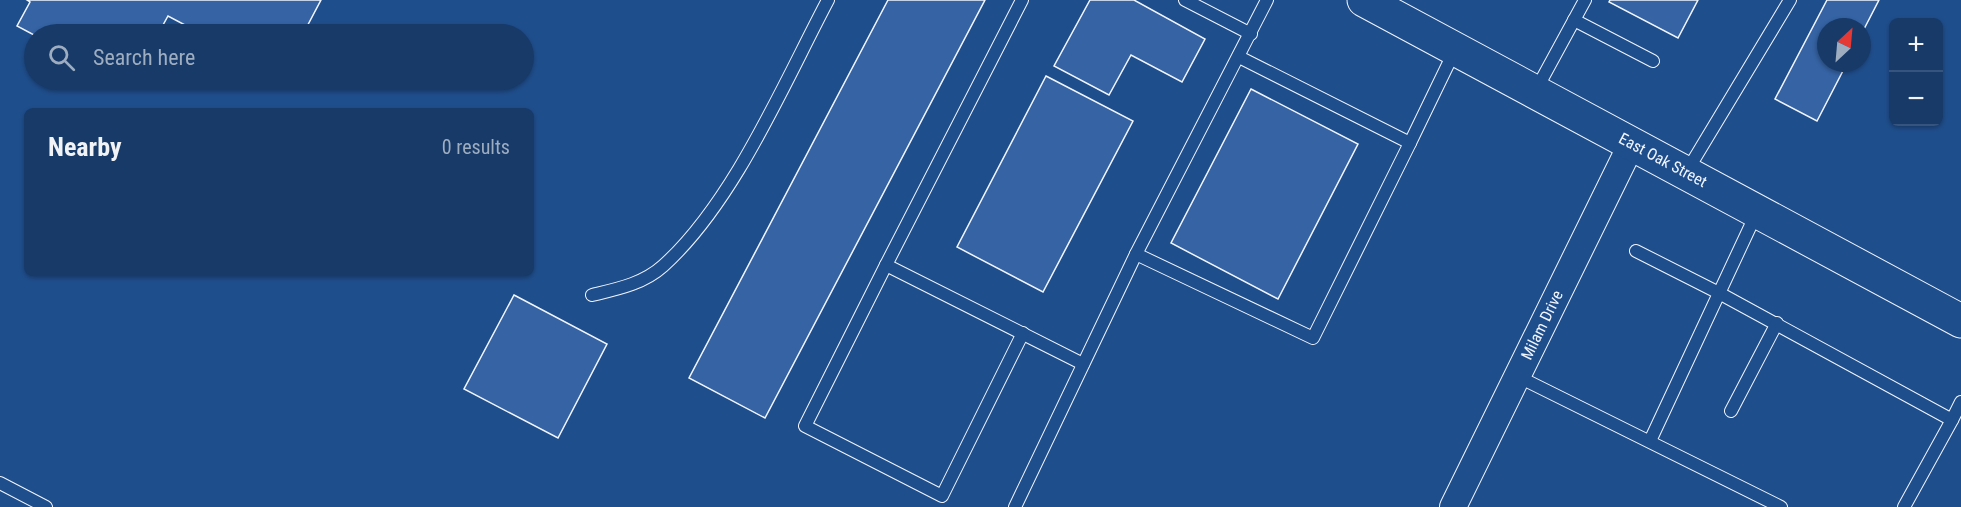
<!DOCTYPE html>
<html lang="en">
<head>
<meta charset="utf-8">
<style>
  body { margin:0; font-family:"Roboto Condensed",sans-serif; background:#244571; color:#f1f3f6 }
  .controls { position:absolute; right:18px; top:18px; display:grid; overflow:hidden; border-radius:9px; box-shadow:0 2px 4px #0004 }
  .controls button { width:54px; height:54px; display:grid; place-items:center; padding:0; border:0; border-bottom:2px solid #36547d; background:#173a69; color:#f1f3f6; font:30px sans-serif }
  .compass { position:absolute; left:1817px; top:18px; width:54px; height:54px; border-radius:50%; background:#173a69; box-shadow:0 2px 4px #0004; rotate:26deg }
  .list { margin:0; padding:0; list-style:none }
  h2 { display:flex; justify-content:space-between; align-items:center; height:78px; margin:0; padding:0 24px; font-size:26px }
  h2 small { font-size:20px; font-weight:400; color:#9eadc0 }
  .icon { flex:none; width:33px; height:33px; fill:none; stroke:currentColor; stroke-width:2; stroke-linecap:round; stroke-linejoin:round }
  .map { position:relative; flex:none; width:1961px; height:507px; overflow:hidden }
  .search { position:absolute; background:#173a69; box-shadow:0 2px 4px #0004; left:24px; top:24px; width:510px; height:66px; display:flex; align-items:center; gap:15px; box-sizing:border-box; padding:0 21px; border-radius:33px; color:#9eadc0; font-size:22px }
  .panel { position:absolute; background:#173a69; box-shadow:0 2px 4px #0004; left:24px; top:108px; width:510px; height:168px; border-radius:9px }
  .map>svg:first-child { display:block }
</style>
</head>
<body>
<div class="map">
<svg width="1961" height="507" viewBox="0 0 1961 507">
  <rect width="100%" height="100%" fill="#1f4e8c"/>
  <!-- building -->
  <g fill="#3563a3" stroke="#f2f6ff" stroke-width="1.5">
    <polygon points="27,0 321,0 303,34 202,34 168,16 158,34 34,35 17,26 30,2"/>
    <polygon points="888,0 985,0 765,418 689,378"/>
    <polygon points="1090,0 1134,0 1205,39 1182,82 1131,55 1109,95 1054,66"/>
    <polygon points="1610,0 1698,0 1678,38 1609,2"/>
    <polygon points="1827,0 1879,0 1862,33 1862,27 1826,27 1826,63 1847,63 1817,121 1775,99"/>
    <polygon points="1046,76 1133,121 1043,292 957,247"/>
    <polygon points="1251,89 1358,144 1278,299 1171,243"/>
    <polygon points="514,295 607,344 558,438 464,389"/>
  </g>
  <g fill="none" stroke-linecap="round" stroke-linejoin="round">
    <!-- service casing -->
    <g stroke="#f2f6ff" stroke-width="14">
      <g id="service">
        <polyline points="1022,0 886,265 1083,364"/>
        <polyline points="1185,0 1251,34"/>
        <polyline points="1574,20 1653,61"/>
        <polyline points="1536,90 1585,0"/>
        <polyline points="1410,143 1455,50"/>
        <polyline points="1687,171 1790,0"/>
        <polyline points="1636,251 1719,293 1952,420 1961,402"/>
        <polyline points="1136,254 1313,338 1410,143 1239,57"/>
        <polyline points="886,265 805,426 942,496 1023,333"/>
        <path d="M592 295C617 289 643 284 663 266 734 202 783 85 828 0"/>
        <polyline points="1517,376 1781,507"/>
        <polyline points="1731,411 1777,323"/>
        <polyline points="1650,441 1757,212"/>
        <polyline points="0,483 46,507"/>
        <polyline points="1015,507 1136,254 1267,0"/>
        <polyline points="1904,507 1952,420"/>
      </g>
    </g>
    <!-- minor casing -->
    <g stroke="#f2f6ff" stroke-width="28">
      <polyline id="minor" points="1453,507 1632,143"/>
    </g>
    <!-- trunk casing -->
    <g stroke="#f2f6ff" stroke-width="35">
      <polyline id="trunk" points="1364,0 1961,321"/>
    </g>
    <!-- service -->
    <use href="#service" stroke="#1f4e8c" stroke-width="12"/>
    <!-- minor -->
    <use href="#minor" stroke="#1f4e8c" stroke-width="26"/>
    <!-- trunk -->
    <use href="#trunk" stroke="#1f4e8c" stroke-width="33"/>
  </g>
  <g text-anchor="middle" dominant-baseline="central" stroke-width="4.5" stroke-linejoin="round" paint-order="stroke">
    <!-- street labels -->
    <g font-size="16" fill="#f2f6ff" stroke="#1f4e8c">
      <text transform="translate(1663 160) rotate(28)">East Oak Street</text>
      <text transform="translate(1542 325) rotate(-64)">Milam Drive</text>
    </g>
  </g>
</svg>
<div class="controls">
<button>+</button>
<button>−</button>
</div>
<svg class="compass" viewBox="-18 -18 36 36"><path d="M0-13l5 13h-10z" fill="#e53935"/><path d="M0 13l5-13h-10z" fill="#9eadc0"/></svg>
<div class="search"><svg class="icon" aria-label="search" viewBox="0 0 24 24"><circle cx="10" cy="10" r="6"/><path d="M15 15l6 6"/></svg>Search here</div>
<section class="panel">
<h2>Nearby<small>0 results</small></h2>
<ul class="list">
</ul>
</section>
</div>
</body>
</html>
